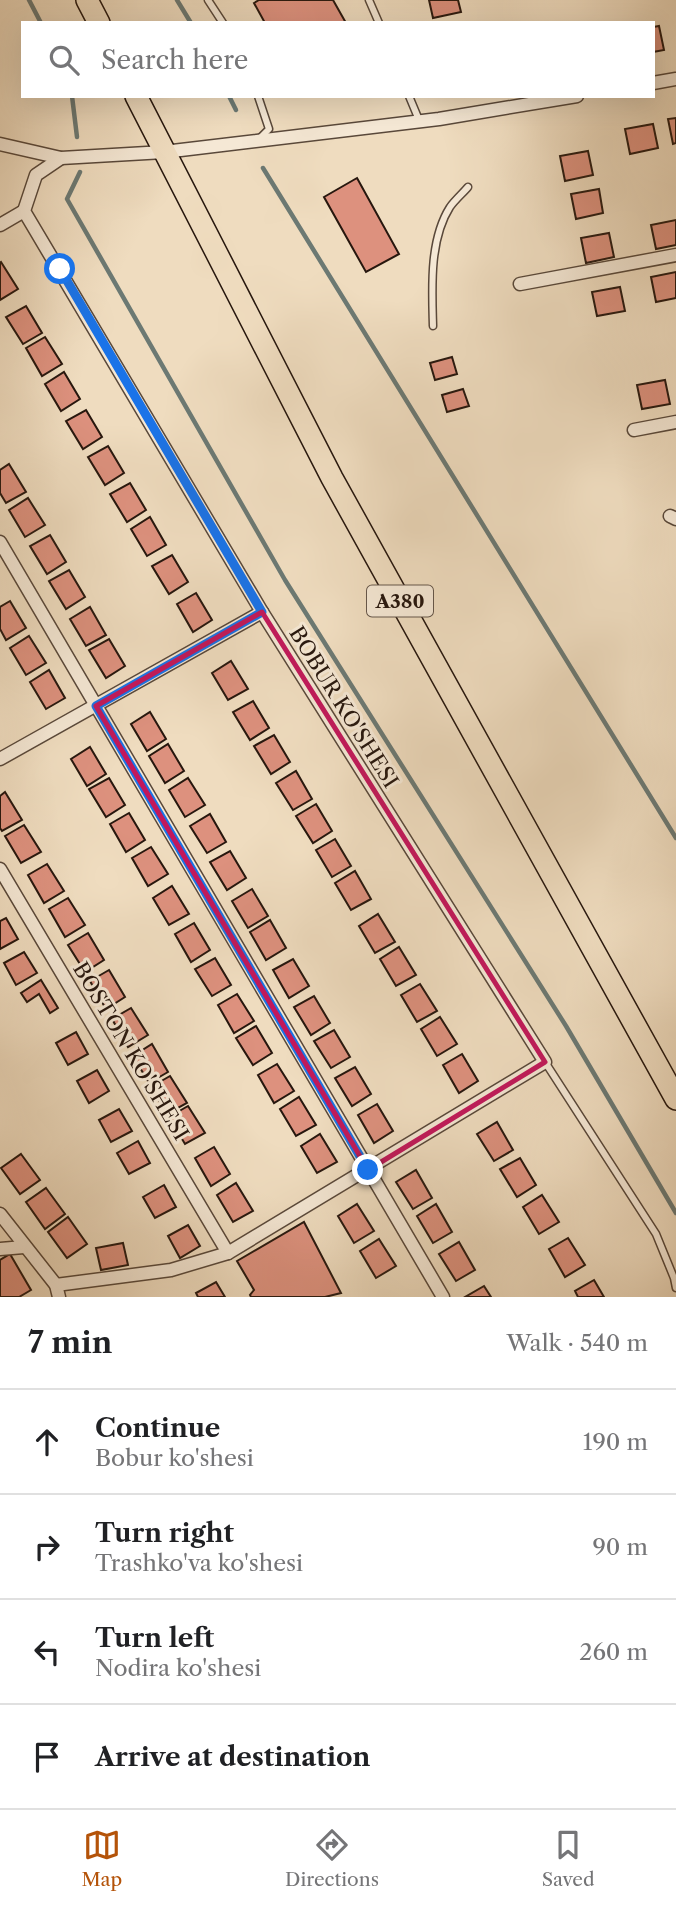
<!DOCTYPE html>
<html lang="en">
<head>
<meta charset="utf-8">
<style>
  body { margin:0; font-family:"Libre Caslon Text",serif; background:#f6f6f6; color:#202124 }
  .stop { position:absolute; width:21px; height:21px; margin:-16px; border:5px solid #1a73e8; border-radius:50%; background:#fff }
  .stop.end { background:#1a73e8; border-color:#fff; box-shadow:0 2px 7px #0008 }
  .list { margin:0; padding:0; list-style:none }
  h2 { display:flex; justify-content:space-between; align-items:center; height:91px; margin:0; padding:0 28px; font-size:30px }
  h2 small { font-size:23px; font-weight:400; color:#757577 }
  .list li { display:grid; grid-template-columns:46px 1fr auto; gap:21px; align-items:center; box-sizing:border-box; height:105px; padding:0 28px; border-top:2px solid #e0e0e0 }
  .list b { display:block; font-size:26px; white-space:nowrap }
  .list p { margin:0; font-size:23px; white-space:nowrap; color:#757577 }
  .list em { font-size:23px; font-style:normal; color:#757577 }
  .icon { flex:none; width:38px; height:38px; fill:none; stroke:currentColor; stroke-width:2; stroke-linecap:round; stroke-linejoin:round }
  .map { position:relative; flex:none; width:676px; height:1297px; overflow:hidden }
  .search { position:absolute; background:#fff; box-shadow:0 7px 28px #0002; left:21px; right:21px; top:21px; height:77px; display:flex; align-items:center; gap:18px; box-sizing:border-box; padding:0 24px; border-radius:0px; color:#757577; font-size:26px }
  .sheet { height:511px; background:#fff }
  nav { display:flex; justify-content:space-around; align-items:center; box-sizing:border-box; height:98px; border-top:2px solid #e0e0e0; background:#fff; font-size:19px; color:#757577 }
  nav a { display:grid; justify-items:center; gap:4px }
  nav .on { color:#b45309 }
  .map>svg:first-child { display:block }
</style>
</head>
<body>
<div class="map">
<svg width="676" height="1297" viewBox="0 0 676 1297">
  <rect width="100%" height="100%" fill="#efdcbf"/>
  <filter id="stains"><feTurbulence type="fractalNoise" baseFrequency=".00286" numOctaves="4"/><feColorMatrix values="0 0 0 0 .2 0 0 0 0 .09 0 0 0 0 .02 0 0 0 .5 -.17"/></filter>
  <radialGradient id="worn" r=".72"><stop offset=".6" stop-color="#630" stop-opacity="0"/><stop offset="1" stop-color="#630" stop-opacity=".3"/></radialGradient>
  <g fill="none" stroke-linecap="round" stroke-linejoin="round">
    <!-- stream -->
    <g stroke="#6c7973" stroke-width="4.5">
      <polyline points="29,0 41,23"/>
      <polyline points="177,0 191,23"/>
      <polyline points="72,96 77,137"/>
      <polyline points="229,96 236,110"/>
      <polyline points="263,168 676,838"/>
      <polyline points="80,172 67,199 285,580 566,1026 676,1213"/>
    </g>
  </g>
  <!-- building -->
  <g fill="#dd917e" stroke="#27170e" stroke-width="2">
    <polygon points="259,0 333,0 346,23 265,23 254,3"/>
    <polygon points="429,0 458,0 461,12 433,18"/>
    <polygon points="659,26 664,50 653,52 653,27"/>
    <polygon points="676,118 676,143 673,144 668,119"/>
    <polygon points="653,124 658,148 630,154 625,129"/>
    <polygon points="588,151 593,175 565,181 560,156"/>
    <polygon points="357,178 399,254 366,272 324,197"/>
    <polygon points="599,189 603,213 576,219 571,194"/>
    <polygon points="676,220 676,245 656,249 651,225"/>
    <polygon points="609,233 614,257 586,263 581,238"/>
    <polygon points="1,262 18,289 0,300 0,263"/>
    <polygon points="676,272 676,298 656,302 651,277"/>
    <polygon points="620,287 625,311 597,316 592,292"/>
    <polygon points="26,306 42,333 23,344 6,317"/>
    <polygon points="45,337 62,364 42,376 26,348"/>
    <polygon points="452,357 457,374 435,380 430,363"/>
    <polygon points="64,372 80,399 61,411 45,384"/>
    <polygon points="665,380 670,404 642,409 637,385"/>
    <polygon points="463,389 469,406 447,412 442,395"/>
    <polygon points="86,410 102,437 83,449 66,421"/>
    <polygon points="108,446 124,473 105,485 88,457"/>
    <polygon points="9,464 26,492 6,503 0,493 0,470"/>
    <polygon points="130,483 146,510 127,522 110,494"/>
    <polygon points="28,498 45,525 25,537 9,510"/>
    <polygon points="150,517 166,545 147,556 131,529"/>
    <polygon points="50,535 66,562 47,574 30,546"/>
    <polygon points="172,555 188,582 169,594 152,566"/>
    <polygon points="69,570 85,597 66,609 49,581"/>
    <polygon points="196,593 212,620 193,632 177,604"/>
    <polygon points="10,601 26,628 6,640 0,629 0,607"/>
    <polygon points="90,607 106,635 86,646 70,619"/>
    <polygon points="29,636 46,663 26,675 10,648"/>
    <polygon points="109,639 125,666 106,678 89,650"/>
    <polygon points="231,661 248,689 228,700 212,673"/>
    <polygon points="49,670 65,698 46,709 30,682"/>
    <polygon points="253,701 269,728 250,740 233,712"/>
    <polygon points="150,712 166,739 147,751 131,724"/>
    <polygon points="274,735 290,762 271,774 254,746"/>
    <polygon points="168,744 184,771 165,783 149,756"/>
    <polygon points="90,747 106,774 87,786 71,759"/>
    <polygon points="296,771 312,799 293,810 276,783"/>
    <polygon points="109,778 125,805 106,817 89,789"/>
    <polygon points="188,778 205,805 185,817 169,790"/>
    <polygon points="5,792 22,820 2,831 0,828 0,796"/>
    <polygon points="316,804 332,831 313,843 296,816"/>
    <polygon points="129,813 145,840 126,852 110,824"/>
    <polygon points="210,814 226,842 207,853 190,826"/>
    <polygon points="24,825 41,852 21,863 5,836"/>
    <polygon points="335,839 351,866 332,877 316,850"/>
    <polygon points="151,847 168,874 148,886 132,858"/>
    <polygon points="230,851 246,878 227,890 210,862"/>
    <polygon points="47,864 64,891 44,903 28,875"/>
    <polygon points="355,871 371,899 351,910 335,883"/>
    <polygon points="172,886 189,914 169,925 153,898"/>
    <polygon points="252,889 268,916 248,928 232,901"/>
    <polygon points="68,898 85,925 65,937 49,909"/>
    <polygon points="378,914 395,942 375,953 359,926"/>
    <polygon points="6,918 18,939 0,949 0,921"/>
    <polygon points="270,920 286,948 266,960 250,932"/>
    <polygon points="194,923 210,950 191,962 175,934"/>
    <polygon points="88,933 104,960 85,972 68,945"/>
    <polygon points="399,947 416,975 396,986 380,959"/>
    <polygon points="24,952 37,973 16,985 4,963"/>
    <polygon points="215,958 231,985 212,996 195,969"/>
    <polygon points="293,959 309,986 289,998 273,970"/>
    <polygon points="109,970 125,997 106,1009 90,981"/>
    <polygon points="41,980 58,1008 50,1013 39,994 27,1002 21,993"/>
    <polygon points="420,984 437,1011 417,1022 401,995"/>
    <polygon points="237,994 254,1021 234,1033 218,1005"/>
    <polygon points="314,996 330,1023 311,1035 294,1007"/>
    <polygon points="131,1008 148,1035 128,1047 112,1019"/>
    <polygon points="440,1017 457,1044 437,1056 421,1029"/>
    <polygon points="256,1026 272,1053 253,1065 236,1038"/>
    <polygon points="334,1030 350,1057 331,1068 314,1041"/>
    <polygon points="76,1032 88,1054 68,1065 56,1043"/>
    <polygon points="152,1044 168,1072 149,1083 133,1056"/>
    <polygon points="462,1054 478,1081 459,1093 443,1065"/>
    <polygon points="277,1064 294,1091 274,1103 258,1075"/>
    <polygon points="355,1067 371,1094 352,1106 335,1078"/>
    <polygon points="97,1070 109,1091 89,1103 77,1081"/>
    <polygon points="170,1076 187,1103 167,1114 151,1087"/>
    <polygon points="299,1097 316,1125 296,1136 280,1109"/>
    <polygon points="377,1104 393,1131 374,1143 358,1115"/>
    <polygon points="188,1106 205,1133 185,1144 169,1117"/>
    <polygon points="119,1109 132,1131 111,1142 99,1120"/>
    <polygon points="497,1122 513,1150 494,1161 477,1134"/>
    <polygon points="320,1134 337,1162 317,1173 301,1146"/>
    <polygon points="138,1141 150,1163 129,1174 117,1153"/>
    <polygon points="214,1147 230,1174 211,1186 195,1158"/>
    <polygon points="21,1154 40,1180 20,1194 1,1168"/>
    <polygon points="520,1158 536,1185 517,1197 500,1169"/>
    <polygon points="416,1170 432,1198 413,1209 396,1182"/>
    <polygon points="236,1183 253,1211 233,1222 217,1195"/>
    <polygon points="164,1185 176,1207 155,1218 143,1197"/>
    <polygon points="46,1188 65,1214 45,1229 26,1202"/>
    <polygon points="542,1195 559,1222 539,1234 523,1207"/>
    <polygon points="357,1204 374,1231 354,1243 338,1216"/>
    <polygon points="436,1204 452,1232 433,1243 417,1216"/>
    <polygon points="68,1217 87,1244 67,1258 48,1232"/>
    <polygon points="304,1222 341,1293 325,1297 251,1297 250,1295 254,1290 237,1261"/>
    <polygon points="188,1225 200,1246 180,1258 168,1236"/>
    <polygon points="568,1238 585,1265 565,1277 549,1249"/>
    <polygon points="379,1239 396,1266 376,1278 360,1251"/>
    <polygon points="459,1242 475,1270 456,1281 439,1254"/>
    <polygon points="123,1243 128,1265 101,1270 96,1248"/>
    <polygon points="10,1254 31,1290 19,1297 0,1297 0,1260"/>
    <polygon points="594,1280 604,1297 578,1297 575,1291"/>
    <polygon points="216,1282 225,1297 198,1297 196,1293"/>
    <polygon points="484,1286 491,1297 465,1297"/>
  </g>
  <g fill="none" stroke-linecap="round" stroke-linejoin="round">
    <!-- service casing -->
    <g stroke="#59483a" stroke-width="9">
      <g id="service">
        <polyline points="208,0 223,23"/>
        <polyline points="369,0 379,23"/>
        <polyline points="258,96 269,129 260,138"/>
        <polyline points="409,96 419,120"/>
        <path d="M433 326C432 289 429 240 450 207 455 200 463 193 468 187"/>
        <polyline points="545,1062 656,1234 674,1278 676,1288"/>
      </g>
    </g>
    <!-- minor casing -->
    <g stroke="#59483a" stroke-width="15">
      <g id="minor">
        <polyline points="653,83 676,79"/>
        <polyline points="0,144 61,158 164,152 439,119 577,96"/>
        <polyline points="0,225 24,211"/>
        <polyline points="520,284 676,255"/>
        <polyline points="634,430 676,422"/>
        <polyline points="670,516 676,519"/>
        <polyline points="0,542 443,1297"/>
        <polyline points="0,759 262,612"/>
        <polyline points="0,869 228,1253"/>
        <polyline points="0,1214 56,1285 59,1297"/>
        <polyline points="0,1249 24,1247"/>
        <polyline points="56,1285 171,1270 228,1253 545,1062 262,612 24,211 36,175 61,158"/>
      </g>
    </g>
    <!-- trunk casing -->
    <g stroke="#27170e" stroke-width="24">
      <g id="trunk">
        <polyline points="87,0 99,23"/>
        <polyline points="136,96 332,478 676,1099"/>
      </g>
    </g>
    <!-- service -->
    <use href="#service" stroke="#f5e8d5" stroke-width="6"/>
    <!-- minor -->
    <use href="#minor" stroke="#f5e8d5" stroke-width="12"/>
    <!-- trunk -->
    <use href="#trunk" stroke="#efdcbf" stroke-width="21"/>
  </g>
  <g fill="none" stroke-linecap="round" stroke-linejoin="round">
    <!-- route -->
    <polyline stroke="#1a73e8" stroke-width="9" points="60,269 262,612 96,706 368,1170"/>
  </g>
  <!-- marked area -->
  <path fill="none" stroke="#c2185b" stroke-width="5" stroke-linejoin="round" d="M262 612 545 1062 368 1170 96 706Z"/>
  <g text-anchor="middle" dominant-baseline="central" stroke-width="6" stroke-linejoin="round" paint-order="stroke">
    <!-- shield labels -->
    <rect fill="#f5e8d5" stroke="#65564a" stroke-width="2" x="367" y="585.5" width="66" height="31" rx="5"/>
    <g font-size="19" font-weight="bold" fill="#27170e">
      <text x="400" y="601">A380</text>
    </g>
    <!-- street labels -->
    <g font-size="21" fill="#27170e" stroke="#f5e8d5">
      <text transform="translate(344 707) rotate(58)">BOBUR KO'SHESI</text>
      <text transform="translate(131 1051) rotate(59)">BOSTON KO'SHESI</text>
    </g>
  </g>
  <rect width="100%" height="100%" filter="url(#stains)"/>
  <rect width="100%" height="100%" fill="url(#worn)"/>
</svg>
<div class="stop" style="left:60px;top:269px"></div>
<div class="stop end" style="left:368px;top:1170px"></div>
<div class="search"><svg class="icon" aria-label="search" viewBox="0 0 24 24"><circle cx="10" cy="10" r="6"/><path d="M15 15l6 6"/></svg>Search here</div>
</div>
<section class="sheet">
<h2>7 min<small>Walk · 540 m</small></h2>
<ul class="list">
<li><svg class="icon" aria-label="ahead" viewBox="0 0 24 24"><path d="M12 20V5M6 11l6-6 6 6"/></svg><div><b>Continue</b><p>Bobur ko'shesi</p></div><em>190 m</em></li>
<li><svg class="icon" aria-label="right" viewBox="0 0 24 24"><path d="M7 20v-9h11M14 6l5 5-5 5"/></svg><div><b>Turn right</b><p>Trashko'va ko'shesi</p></div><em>90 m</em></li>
<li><svg class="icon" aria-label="left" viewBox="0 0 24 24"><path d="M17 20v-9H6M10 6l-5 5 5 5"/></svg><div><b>Turn left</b><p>Nodira ko'shesi</p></div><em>260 m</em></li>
<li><svg class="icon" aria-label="arrive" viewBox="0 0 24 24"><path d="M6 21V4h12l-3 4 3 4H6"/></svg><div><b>Arrive at destination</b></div></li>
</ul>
</section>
<nav>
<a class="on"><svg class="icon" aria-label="map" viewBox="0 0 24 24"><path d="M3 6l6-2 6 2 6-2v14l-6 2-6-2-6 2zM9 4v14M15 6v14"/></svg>Map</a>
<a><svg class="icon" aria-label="directions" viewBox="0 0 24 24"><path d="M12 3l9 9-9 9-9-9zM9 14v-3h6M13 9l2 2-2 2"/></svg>Directions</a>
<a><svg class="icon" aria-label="saved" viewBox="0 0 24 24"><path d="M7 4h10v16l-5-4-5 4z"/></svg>Saved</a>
</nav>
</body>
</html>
